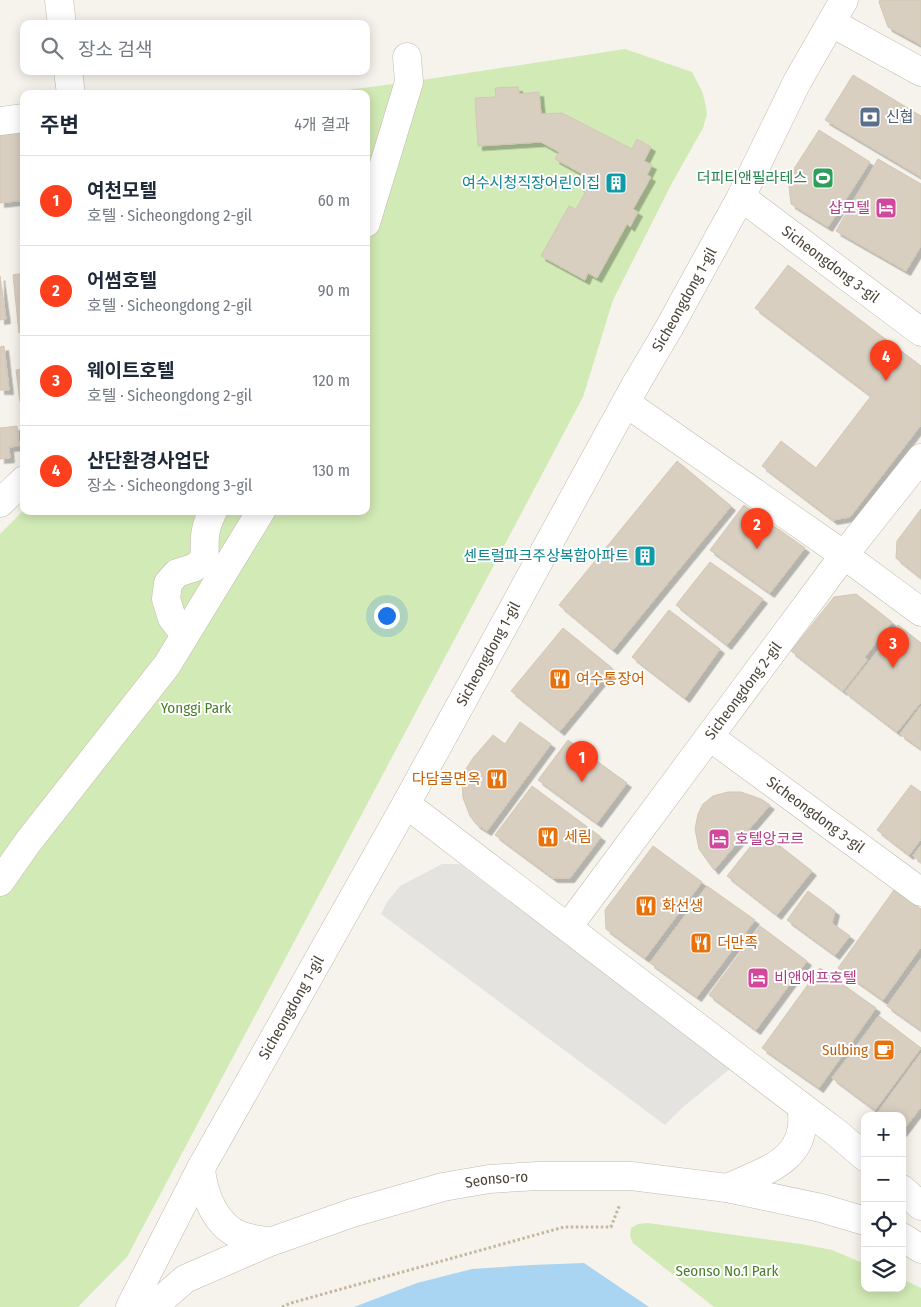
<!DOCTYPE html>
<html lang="ko">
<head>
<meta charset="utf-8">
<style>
  body { margin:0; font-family:"Fira Sans Condensed","Noto Sans KR",sans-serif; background:#f6f6f7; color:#1f2937 }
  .controls { position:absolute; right:15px; bottom:15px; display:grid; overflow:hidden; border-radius:10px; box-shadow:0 2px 12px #0003 }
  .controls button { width:45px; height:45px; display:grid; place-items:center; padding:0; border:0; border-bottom:1px solid #e0e1e3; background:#fff; color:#1f2937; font:25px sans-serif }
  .you { position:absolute; left:386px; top:615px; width:18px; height:18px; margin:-12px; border:4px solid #fff; border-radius:50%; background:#1a73e8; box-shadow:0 0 0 8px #1a73e833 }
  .badge { display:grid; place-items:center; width:32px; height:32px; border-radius:50%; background:#fc3f1d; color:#fff; font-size:16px; font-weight:700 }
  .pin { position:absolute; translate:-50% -41px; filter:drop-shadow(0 1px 2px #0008) }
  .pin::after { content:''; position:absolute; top:26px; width:18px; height:15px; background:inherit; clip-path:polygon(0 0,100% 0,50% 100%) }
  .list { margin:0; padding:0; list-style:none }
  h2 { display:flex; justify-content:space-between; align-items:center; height:65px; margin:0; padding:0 20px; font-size:21px }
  h2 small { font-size:16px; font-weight:400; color:#747a83 }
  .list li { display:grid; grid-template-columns:32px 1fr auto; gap:15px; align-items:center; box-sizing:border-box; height:90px; padding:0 20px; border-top:1px solid #e0e1e3 }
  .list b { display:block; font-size:19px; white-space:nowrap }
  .list p { margin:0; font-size:16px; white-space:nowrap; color:#747a83 }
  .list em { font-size:16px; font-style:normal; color:#747a83 }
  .icon { flex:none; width:28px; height:28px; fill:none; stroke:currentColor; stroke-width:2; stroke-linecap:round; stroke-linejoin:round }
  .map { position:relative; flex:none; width:921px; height:1307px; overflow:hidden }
  .search { position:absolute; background:#fff; box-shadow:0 2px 12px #0003; left:20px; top:20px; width:350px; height:55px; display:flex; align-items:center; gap:12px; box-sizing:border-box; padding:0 18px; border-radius:10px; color:#747a83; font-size:19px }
  .panel { position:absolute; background:#fff; box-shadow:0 2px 12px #0003; left:20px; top:90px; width:350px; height:425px; border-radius:10px }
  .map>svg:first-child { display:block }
</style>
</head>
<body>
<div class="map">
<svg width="921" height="1307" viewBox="0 0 921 1307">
  <defs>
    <filter id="shadow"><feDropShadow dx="4.5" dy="4.5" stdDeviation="0" flood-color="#0004"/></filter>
  </defs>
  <rect width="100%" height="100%" fill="#f6f3ec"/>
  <!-- green -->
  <g fill="#d2eab5">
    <polygon points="625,49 692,72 702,91 705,102 707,114 703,128 672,183 613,300 583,397 127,1257 78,1307 0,1307 0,534 24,510 24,511 366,511 366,94 316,94 409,82"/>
    <polygon points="648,1223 801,1244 832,1250 865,1264 865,1288 902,1288 902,1279 921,1288 921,1307 714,1307 633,1243 630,1236 631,1228 638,1224"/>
  </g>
  <!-- parking -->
  <polygon fill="#e5e3e0" points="442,864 460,864 730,1069 683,1107 665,1125 381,914 387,902 400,886"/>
  <!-- water -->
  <polygon fill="#a9d4f2" points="584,1263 649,1307 354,1307 417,1283 472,1269 532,1265"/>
  <!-- building -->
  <g fill="#d8cfc1" stroke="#d3c7b4" filter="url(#shadow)">
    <polygon points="880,0 921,0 921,45 888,27 879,2"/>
    <polygon points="853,75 921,116 921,177 825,120"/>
    <polygon points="518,87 519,94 539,92 541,114 562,113 632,149 637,139 651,147 644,161 652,165 647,175 651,177 633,209 638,212 630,227 627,224 597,278 588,273 585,280 541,256 569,206 576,209 585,193 581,190 588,177 555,159 559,152 541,142 478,146 475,98 496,97 495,88"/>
    <polygon points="23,129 24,200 0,203 0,131"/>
    <polygon points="819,130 870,162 828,227 791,204 788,178"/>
    <polygon points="878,159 921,184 921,246 906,271 836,231"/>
    <polygon points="788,265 921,366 921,425 850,517 833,520 762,466 781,441 816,468 871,396 755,308"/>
    <polygon points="24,273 24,333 19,333 13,275"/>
    <polygon points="0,276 6,319 0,320"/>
    <polygon points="4,346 9,390 0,390 0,347"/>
    <polygon points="24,369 24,401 20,402 16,370"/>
    <polygon points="17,426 19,446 9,447 10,458 0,459 0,428"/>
    <polygon points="677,461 731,506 613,650 559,605"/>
    <polygon points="744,505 805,548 770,593 710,550"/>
    <polygon points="921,509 921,578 896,558 897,541"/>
    <polygon points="710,562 763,599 727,645 676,605"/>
    <polygon points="856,594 892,622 865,657 867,660 843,691 791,651 834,597"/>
    <polygon points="669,610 720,649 685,698 632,657"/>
    <polygon points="898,625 921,643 921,702 897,732 845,692"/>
    <polygon points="563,628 612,668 560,731 511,691"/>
    <polygon points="921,706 921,749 900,734"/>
    <polygon points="520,722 551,744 487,831 476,824 470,816 463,798 462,781 466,769 473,758 493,735 505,744"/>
    <polygon points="568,740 627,783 597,823 538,780"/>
    <polygon points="911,785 921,792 921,839 909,855 877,830"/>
    <polygon points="532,786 601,837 570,878 553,878 495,835"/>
    <polygon points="728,792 741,792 761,799 770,805 714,870 699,849 695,829 698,814 703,804 713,796"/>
    <polygon points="762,832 812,871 777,915 727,876"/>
    <polygon points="921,845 921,862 913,856"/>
    <polygon points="653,846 702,882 645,958 606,929 605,910"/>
    <polygon points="707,886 755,920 697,997 650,963"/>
    <polygon points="894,890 921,909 921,947 883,1000 838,968"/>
    <polygon points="808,891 835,911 832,923 850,936 835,955 787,920"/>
    <polygon points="760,926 807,961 756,1030 709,995"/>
    <polygon points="921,959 921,1030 887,1006"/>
    <polygon points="820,968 876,1008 819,1088 762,1048"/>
    <polygon points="879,1016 921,1048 875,1110 832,1078"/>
    <polygon points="921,1053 921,1107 902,1132 902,1116 875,1116"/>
  </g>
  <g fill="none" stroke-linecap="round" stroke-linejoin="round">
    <!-- minor casing -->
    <g stroke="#c2bbae" stroke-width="29">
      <g id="minor">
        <polyline points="59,0 62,24"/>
        <polyline points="832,23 921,72"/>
        <polyline points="68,71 71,94"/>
        <polyline points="0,121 24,118"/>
        <path id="s1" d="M741 197 921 332"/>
        <polyline points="366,223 409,82 407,57"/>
        <polyline points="626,403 844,555 921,612"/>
        <polyline points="0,503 24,480"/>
        <path d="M185 635 172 618 166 599 168 583 177 573 193 568 203 562C206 553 204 545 205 536 206 527 209 519 213 511"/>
        <path id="s2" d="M710 737 921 892"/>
        <polyline points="406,804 801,1106 837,1133 865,1157"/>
        <polyline points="0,882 28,842 167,665 261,511"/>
        <path id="s3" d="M568 927 844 555 921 458"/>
        <path d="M201 1168C203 1194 216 1227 242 1236 251 1239 261 1240 270 1242"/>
        <path d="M727 1188C767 1170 811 1159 801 1106"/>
        <polyline points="902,1189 921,1206"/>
        <polyline points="902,1237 921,1249"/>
        <path id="s4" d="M130 1307 201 1168 406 804 636 384 669 328 741 197 797 82 844 0"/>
        <path id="s5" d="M153 1307 185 1279 270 1242 352 1213 443 1187 489 1179 538 1176H631L727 1188 821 1208 865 1221"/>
      </g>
    </g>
    <!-- path -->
    <polyline stroke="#c4b79f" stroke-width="3" stroke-dasharray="2.5 2.5" stroke-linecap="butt" points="282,1307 291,1303 564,1227 611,1227 620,1204"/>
    <!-- minor -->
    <use href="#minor" stroke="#fff" stroke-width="28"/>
  </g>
  <!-- icons -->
  <defs>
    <g id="bank-square" transform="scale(1.125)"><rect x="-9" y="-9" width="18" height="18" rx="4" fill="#5c6f8a" stroke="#fff"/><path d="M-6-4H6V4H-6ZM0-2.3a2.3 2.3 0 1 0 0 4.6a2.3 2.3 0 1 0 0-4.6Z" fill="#fff"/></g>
    <g id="stadium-square" transform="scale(1.125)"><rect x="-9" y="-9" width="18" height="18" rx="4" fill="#2e9e5b" stroke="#fff"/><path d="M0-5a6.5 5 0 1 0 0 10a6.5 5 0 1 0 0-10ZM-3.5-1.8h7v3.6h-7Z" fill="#fff"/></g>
    <g id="building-square" transform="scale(1.125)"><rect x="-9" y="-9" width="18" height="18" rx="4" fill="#0f9aa8" stroke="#fff"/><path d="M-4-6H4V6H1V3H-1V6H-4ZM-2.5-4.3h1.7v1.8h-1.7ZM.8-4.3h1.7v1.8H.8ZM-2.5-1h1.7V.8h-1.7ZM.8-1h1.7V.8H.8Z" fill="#fff"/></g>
    <g id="hotel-square" transform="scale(1.125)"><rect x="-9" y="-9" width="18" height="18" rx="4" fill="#d1479c" stroke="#fff"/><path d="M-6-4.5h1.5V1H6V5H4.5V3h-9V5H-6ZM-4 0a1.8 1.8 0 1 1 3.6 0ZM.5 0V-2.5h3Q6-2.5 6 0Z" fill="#fff"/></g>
    <g id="restaurant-square" transform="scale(1.125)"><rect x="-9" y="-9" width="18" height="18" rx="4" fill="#e8710a" stroke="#fff"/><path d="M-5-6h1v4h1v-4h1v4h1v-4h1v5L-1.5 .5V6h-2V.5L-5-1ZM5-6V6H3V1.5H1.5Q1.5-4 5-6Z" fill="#fff"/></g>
    <g id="cafe-square" transform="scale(1.125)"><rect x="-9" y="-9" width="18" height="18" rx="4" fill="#e8710a" stroke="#fff"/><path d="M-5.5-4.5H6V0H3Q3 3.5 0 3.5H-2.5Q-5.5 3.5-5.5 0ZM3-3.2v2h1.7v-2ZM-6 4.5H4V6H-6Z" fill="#fff"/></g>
  </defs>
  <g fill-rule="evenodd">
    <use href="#bank-square" x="870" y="117"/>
    <use href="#stadium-square" x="823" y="178"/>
    <use href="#building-square" x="616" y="183"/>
    <use href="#hotel-square" x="886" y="208"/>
    <use href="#building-square" x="645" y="556"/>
    <use href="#restaurant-square" x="560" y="679"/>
    <use href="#restaurant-square" x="497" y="779"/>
    <use href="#restaurant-square" x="548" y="837"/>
    <use href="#hotel-square" x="719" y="839"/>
    <use href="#restaurant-square" x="646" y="906"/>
    <use href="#restaurant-square" x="701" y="943"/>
    <use href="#hotel-square" x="758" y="978"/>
    <use href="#cafe-square" x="884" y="1050"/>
  </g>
  <g text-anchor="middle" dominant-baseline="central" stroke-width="4" stroke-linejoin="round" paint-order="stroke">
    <!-- service labels -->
    <g font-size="15" fill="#4e5e75" stroke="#fff" text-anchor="start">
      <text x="886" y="117">신협</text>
    </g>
    <!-- leisure labels -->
    <g font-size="15" fill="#27864d" stroke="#fff" text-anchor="end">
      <text x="807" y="178">더피티앤필라테스</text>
    </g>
    <!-- culture labels -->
    <g font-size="15" fill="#0d838f" stroke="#fff" text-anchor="end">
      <text x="600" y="183">여수시청직장어린이집</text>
      <text x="629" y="556">센트럴파크주상복합아파트</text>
    </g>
    <!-- hotel labels -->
    <g font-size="15" fill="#b23c85" stroke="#fff" text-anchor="start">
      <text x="870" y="208" text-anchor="end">샵모텔</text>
      <text x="735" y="839">호텔앙코르</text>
      <text x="774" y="978">비앤에프호텔</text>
    </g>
    <!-- street labels -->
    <g font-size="15" fill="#4b4439" stroke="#fff">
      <text stroke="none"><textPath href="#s1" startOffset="112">Sicheongdong 3-gil</textPath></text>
      <text stroke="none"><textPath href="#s4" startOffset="1150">Sicheongdong 1-gil</textPath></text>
      <text stroke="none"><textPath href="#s4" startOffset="745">Sicheongdong 1-gil</textPath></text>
      <text stroke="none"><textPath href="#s3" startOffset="294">Sicheongdong 2-gil</textPath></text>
      <text stroke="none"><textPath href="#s2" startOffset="131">Sicheongdong 3-gil</textPath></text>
      <text stroke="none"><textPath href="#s4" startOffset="340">Sicheongdong 1-gil</textPath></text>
      <text stroke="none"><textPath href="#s5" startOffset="371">Seonso-ro</textPath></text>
    </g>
    <!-- food labels -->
    <g font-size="15" fill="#c56008" stroke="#fff" text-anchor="start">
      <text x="576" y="679">여수통장어</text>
      <text x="481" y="779" text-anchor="end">다담골면옥</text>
      <text x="564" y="837">세림</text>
      <text x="662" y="906">화선생</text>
      <text x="717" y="943">더만족</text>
      <text x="868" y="1050" text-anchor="end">Sulbing</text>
    </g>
    <!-- park labels -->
    <g font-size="15" fill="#4a7f2a" stroke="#fff">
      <text x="196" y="708">Yonggi Park</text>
      <text x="727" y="1271">Seonso No.1 Park</text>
    </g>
  </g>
</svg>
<div class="controls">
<button>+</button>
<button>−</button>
<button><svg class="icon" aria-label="locate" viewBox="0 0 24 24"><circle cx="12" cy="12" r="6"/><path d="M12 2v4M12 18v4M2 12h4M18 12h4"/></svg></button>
<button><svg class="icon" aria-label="layers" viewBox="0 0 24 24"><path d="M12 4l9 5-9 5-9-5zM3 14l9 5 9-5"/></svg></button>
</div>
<div class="you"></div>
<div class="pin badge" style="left:582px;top:782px">1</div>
<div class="pin badge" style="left:757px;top:549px">2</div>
<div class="pin badge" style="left:893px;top:668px">3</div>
<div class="pin badge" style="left:886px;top:381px">4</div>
<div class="search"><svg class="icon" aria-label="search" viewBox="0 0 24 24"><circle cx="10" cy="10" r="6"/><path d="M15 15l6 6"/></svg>장소 검색</div>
<section class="panel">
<h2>주변<small>4개 결과</small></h2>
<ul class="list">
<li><span class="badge">1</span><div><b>여천모텔</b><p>호텔 · Sicheongdong 2-gil</p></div><em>60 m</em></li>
<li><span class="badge">2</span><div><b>어썸호텔</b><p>호텔 · Sicheongdong 2-gil</p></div><em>90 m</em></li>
<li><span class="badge">3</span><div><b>웨이트호텔</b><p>호텔 · Sicheongdong 2-gil</p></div><em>120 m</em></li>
<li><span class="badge">4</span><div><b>산단환경사업단</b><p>장소 · Sicheongdong 3-gil</p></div><em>130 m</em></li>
</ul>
</section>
</div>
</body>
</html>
